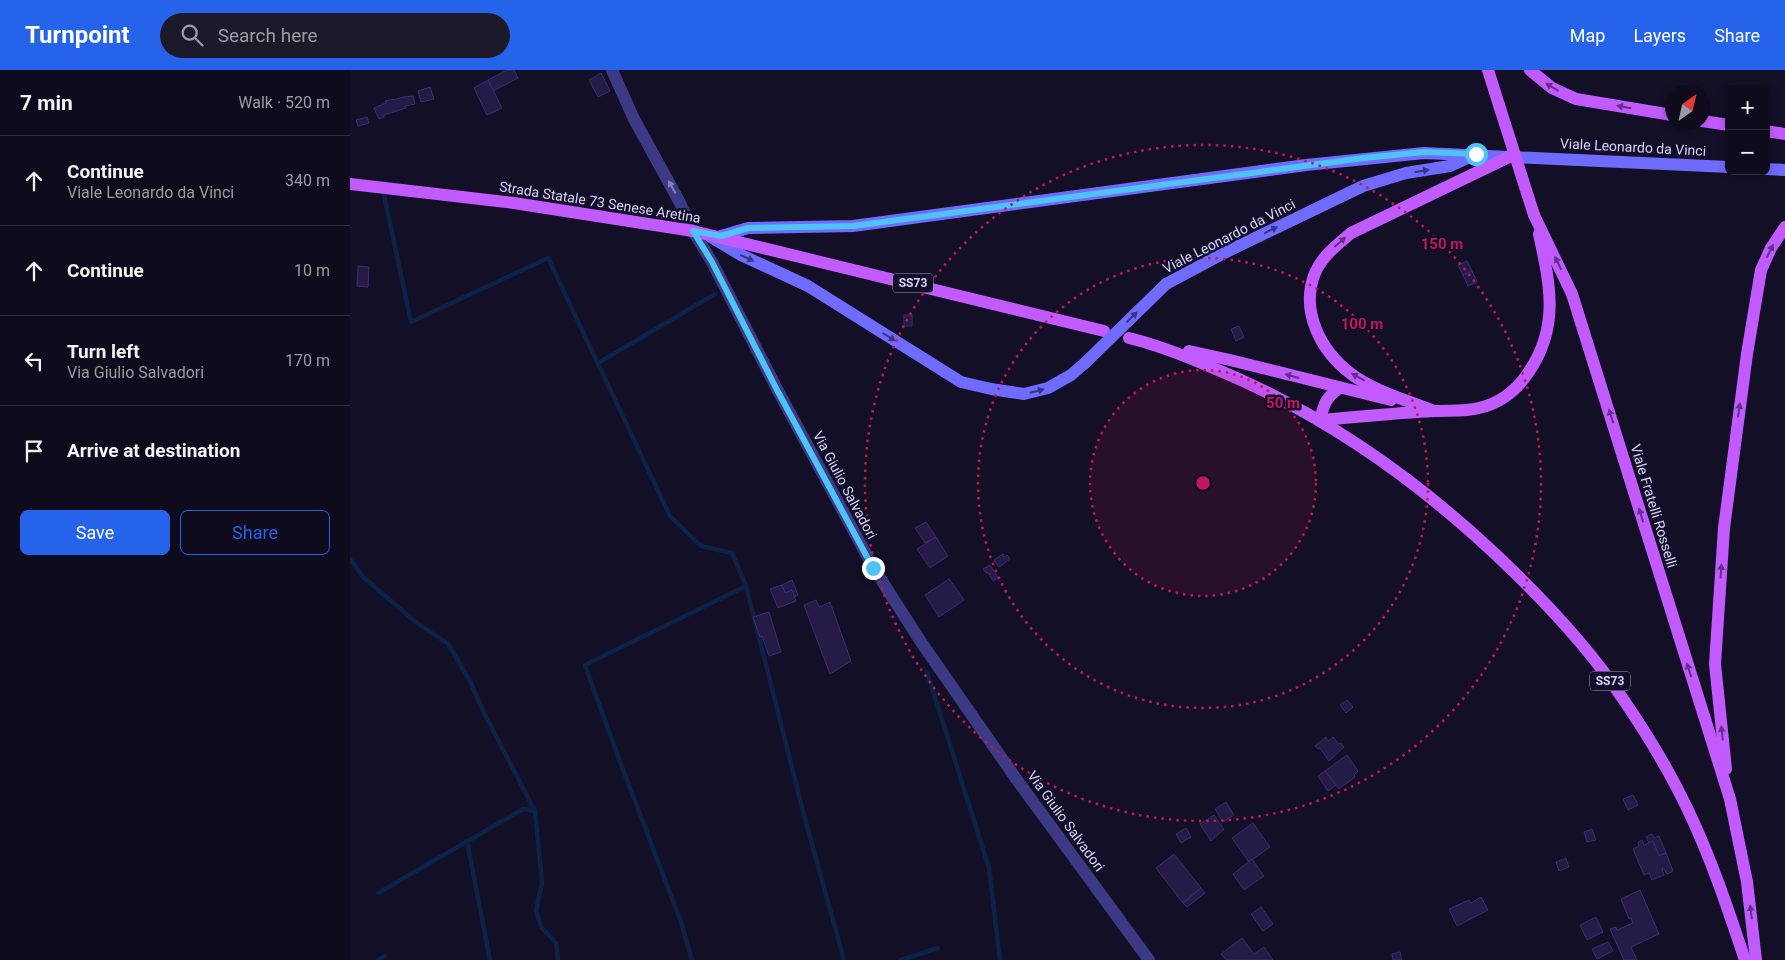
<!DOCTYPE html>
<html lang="en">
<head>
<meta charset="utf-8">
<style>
  body { margin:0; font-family:Roboto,sans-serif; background:#1c1929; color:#f1f3f6 }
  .controls { position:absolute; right:15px; top:15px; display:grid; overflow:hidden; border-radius:8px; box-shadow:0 2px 8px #0003 }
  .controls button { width:45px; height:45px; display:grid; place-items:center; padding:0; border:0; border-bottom:1px solid #2e2b3b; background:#0e0b1c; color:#f1f3f6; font:25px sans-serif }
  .compass { position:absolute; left:1315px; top:15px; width:45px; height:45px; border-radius:50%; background:#0e0b1c; box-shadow:0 2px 8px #0003; rotate:34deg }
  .stop { position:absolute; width:15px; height:15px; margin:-11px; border:4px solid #4fc3f7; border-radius:50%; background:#fff }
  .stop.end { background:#4fc3f7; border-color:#fff; box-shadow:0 1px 5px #0008 }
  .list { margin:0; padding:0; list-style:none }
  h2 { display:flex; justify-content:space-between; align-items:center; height:65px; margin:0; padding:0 20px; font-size:21px }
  h2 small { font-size:16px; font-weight:400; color:#9b9ba3 }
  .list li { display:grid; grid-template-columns:32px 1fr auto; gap:15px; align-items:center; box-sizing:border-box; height:90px; padding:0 20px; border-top:1px solid #2e2b3b }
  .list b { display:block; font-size:19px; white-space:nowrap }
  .list p { margin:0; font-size:16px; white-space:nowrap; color:#9b9ba3 }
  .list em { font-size:16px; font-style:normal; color:#9b9ba3 }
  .actions { display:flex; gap:10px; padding:15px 20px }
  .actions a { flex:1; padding:11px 0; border:1px solid #2563eb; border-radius:8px; text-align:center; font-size:18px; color:#2563eb }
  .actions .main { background:#2563eb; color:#fff }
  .icon { flex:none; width:28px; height:28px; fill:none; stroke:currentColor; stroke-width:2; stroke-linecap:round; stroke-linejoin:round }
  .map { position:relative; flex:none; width:1435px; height:890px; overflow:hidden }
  header { display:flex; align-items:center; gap:30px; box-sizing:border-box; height:70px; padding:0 25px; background:#2563eb; color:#fff }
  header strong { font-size:24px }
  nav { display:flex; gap:28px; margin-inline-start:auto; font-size:18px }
  .search { width:350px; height:45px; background:#1c1929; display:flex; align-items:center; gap:12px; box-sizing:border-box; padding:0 18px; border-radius:28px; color:#9b9ba3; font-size:19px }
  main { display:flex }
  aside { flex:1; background:#0e0b1c }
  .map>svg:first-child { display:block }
</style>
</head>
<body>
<header>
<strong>Turnpoint</strong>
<div class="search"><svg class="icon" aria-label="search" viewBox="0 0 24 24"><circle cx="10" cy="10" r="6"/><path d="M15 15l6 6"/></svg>Search here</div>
<nav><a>Map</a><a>Layers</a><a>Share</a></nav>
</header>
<main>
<aside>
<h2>7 min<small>Walk · 520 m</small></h2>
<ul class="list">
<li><svg class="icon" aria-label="ahead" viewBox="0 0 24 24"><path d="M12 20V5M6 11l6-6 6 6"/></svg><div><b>Continue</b><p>Viale Leonardo da Vinci</p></div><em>340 m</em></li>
<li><svg class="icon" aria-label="ahead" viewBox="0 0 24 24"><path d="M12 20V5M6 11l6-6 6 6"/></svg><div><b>Continue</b></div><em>10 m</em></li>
<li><svg class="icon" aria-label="left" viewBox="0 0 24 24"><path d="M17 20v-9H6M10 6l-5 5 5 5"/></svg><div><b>Turn left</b><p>Via Giulio Salvadori</p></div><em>170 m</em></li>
<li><svg class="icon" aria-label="arrive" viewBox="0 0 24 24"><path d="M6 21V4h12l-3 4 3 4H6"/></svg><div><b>Arrive at destination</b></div></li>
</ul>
<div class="actions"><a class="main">Save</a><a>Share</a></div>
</aside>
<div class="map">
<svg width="1435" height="890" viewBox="0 0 1435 890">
  <rect width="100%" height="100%" fill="#130f26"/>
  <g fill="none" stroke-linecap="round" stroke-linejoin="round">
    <!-- stream -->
    <g stroke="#0c2248" stroke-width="4.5">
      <polyline points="33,120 61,252 198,188 320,446 351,476 382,483 396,516 454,745 494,890"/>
      <polyline points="248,293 365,224"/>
      <polyline points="0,489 13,507 67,553 98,574 120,611 134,643 185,741 192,813 186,841 191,857 206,873 208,890"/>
      <polyline points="577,602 639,798 650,890"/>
      <polyline points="117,771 140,890"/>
      <polyline points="28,823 173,739 185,741"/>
      <polyline points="28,890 35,886"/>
      <polyline points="342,890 331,852 269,689 235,595 396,516"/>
      <polyline points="551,890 588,878"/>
    </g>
  </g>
  <!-- building -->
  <g fill="#241b47" stroke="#3b2d73">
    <polygon points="157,0 164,0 168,8 143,21 138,10"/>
    <polygon points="251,3 260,21 248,27 239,10"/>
    <polygon points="138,10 152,38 137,45 124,18"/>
    <polygon points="80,17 84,29 71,32 68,21"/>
    <polygon points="63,26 65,34 55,36 56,38 34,45 34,47 29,49 24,38 36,33 35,31 43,29 43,30 53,27"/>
    <polygon points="17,47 19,53 8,56 6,50"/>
    <polygon points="1117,191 1122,201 1113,205 1108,195"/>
    <polygon points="8,196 19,197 18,217 7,216"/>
    <polygon points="1122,201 1127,212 1118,216 1113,205"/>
    <rect x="554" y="245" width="8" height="11"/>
    <polygon points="889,256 894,267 886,271 881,259"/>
    <polygon points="576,452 586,467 575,473 565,458"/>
    <polygon points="586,467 598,486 580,498 567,479"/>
    <polygon points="653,484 654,487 657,485 660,489 649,497 644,490"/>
    <polygon points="640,495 648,508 643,511 638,502 636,503 633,499"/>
    <polygon points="599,509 614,530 589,547 575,525"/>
    <polygon points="442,510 448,525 444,527 442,520 435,523 432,515"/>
    <polygon points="432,515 435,523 442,520 446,531 428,538 420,519"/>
    <polygon points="466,530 469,537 480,532 501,591 480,604 454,535"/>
    <polygon points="419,542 431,582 419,586 412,566 410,567 403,547"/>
    <polygon points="997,630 1003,637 996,643 990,635"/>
    <polygon points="976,667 978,671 983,667 989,674 991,673 994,677 979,691 970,678 968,679 965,676"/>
    <polygon points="997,685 1008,701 1004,705 1005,707 989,719 975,701"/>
    <polygon points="975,701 986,715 978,721 968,706"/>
    <polygon points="1283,725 1288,735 1278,740 1273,729"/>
    <polygon points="876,732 884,745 873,752 865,739"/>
    <polygon points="864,745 874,759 861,771 850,754"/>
    <polygon points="903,753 920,777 899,792 882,768"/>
    <polygon points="836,758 841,767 831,773 826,764"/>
    <polygon points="1242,759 1246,770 1237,772 1234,762"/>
    <polygon points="1302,764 1304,768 1309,766 1316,783 1309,786 1303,771 1299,773 1296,767"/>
    <polygon points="1292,770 1294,775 1303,771 1309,786 1316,783 1323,801 1317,804 1314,799 1312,799 1314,805 1302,810 1299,803 1294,805 1283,779 1289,776 1288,772"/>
    <polygon points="824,784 851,818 833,833 806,798"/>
    <polygon points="1216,788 1219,797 1209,801 1206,792"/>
    <polygon points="902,789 914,806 894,820 883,804"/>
    <polygon points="851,818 855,823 837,837 833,833"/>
    <polygon points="1290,820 1309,864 1281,877 1287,890 1274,890 1260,859 1266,857 1267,860 1283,853 1281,848 1279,849 1271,829"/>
    <polygon points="1131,827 1138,840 1107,856 1099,839 1119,830 1121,833"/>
    <polygon points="911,837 923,854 913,861 901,844"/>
    <polygon points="1246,847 1253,862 1237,870 1230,855"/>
    <polygon points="892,868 904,884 914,877 923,890 876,890 871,884"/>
    <polygon points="1258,872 1263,881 1247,889 1242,879"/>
    <polygon points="1050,882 1052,890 1043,890 1042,884"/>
  </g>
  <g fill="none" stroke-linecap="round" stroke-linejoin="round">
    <!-- street -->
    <polyline stroke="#3d3a85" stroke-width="12" points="262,0 284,49 329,131 343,161 362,192 427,319 523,497 571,572 667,710 799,890"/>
    <!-- secondary -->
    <g stroke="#6f6bff" stroke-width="12">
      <polyline points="1416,99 1435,100"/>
      <polyline points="371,166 398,158 503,156 956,95 1074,83 1379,97"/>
      <polyline points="361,167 391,185 458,216 611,312 641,319 674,324 698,318 721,305 735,293"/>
      <polyline points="816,214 874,183 1013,116 1056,103 1100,96 1124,85"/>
    </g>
    <!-- primary -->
    <g stroke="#c25bff" stroke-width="12">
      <polyline points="1138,0 1149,35"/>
      <polyline points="1180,0 1202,18 1226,29 1322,45"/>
      <polyline points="1352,51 1379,55"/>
      <polyline points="1416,61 1435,64"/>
      <polyline points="0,114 164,133 343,161 754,261"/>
      <polyline points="1184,145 1222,224 1380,729 1397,812 1406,890"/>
      <path d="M779 268C808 275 833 285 861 297 974 343 1075 415 1163 501 1203 540 1242 582 1273 629 1297 664 1320 702 1338 740 1361 788 1378 839 1395 890"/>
      <polyline points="839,281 880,290 1041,330"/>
      <path d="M1084 341C1059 331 1021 320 1000 303 970 280 950 240 965 203 972 186 988 174 1001 163L1161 86"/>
      <path d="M970 350C1008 347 1046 343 1084 341 1100 340 1114 342 1129 338 1150 333 1166 321 1178 303 1210 257 1200 215 1189 164"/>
      <path d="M970 350C974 334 975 329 989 318"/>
      <polyline points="1376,699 1365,594 1374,458 1397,284 1411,200 1421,178 1435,157"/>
    </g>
    <!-- secondary-bridge -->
    <polyline stroke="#6f6bff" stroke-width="12" points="735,293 816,214"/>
    <!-- primary-bridge -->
    <polyline stroke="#c25bff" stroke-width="12" points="1149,35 1184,145"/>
  </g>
  <!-- one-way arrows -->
  <defs><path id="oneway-solid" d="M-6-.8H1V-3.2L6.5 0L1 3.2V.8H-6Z" transform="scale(1.25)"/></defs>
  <g fill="#623188">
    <use href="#oneway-solid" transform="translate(1202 17) rotate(-149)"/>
    <use href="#oneway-solid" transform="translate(1274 37) rotate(-170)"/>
    <use href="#oneway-solid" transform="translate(990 172) rotate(-41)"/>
    <use href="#oneway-solid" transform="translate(1420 181) rotate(-63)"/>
    <use href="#oneway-solid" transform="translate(1208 193) rotate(-116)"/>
    <use href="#oneway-solid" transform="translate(942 306) rotate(-165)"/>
    <use href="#oneway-solid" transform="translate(1008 307) rotate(-151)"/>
    <use href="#oneway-solid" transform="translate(1389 340) rotate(-82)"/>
    <use href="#oneway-solid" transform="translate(1261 346) rotate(-107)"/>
    <use href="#oneway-solid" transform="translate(1291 445) rotate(-107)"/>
    <use href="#oneway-solid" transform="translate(1371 501) rotate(-86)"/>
    <use href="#oneway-solid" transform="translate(1339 600) rotate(-108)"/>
    <use href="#oneway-solid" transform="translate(1372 663) rotate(-96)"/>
    <use href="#oneway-solid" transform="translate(1401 842) rotate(-97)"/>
  </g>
  <g fill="#38347d">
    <use href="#oneway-solid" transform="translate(1072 101) rotate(-10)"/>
    <use href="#oneway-solid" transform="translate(921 160) rotate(-26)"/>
    <use href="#oneway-solid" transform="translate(397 188) rotate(25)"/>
    <use href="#oneway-solid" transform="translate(782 247) rotate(-44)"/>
    <use href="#oneway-solid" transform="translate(539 267) rotate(32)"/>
    <use href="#oneway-solid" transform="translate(687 321) rotate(-14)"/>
  </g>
  <use fill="#837fbc" href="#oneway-solid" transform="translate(322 117) rotate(-119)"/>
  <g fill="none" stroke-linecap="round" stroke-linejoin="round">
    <!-- route -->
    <polyline stroke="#4fc3f7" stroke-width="6" points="523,498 427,320 362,192 343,161 371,166 398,158 503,156 1014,88 1074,82 1126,84"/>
  </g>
  <!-- distance rings -->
  <circle cx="853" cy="413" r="113" fill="#c2185b" fill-opacity=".12"/>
  <g fill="none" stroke="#c2185b" stroke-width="2.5" stroke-dasharray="2.5 5">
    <circle cx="853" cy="413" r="113"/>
    <circle cx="853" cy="413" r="225"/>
    <circle cx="853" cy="413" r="338"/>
  </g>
  <g text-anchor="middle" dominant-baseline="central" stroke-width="5" stroke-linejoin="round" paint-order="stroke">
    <!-- shield labels -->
    <g fill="#130f26" stroke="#9e99be" stroke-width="1">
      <rect x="543" y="203.5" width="40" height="19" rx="4"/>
      <rect x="1240" y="601.5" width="40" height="19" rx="4"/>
    </g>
    <g font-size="12" font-weight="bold" fill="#d9d4ff">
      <text x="563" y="213">SS73</text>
      <text x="1260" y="611">SS73</text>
    </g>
    <!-- street labels -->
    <g font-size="14" fill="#d9d4ff" stroke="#130f26">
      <text transform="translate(1283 77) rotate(3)">Viale Leonardo da Vinci</text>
      <text transform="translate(250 132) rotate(9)">Strada Statale 73 Senese Aretina</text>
      <text transform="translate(879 166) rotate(-27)">Viale Leonardo da Vinci</text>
      <text transform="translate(495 415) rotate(62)">Via Giulio Salvadori</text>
      <text transform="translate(1304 436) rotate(73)">Viale Fratelli Rosselli</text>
      <text transform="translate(716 751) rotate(54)">Via Giulio Salvadori</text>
    </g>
  </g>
  <circle cx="853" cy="413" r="8" fill="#c2185b" stroke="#130f26" stroke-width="2.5"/>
  <g font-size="15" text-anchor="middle" font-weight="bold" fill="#c2185b" stroke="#130f26" stroke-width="5" stroke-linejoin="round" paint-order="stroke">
    <text x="1092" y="179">150 m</text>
    <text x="1012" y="259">100 m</text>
    <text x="933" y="338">50 m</text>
  </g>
</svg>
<div class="controls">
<button>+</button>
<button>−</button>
</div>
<svg class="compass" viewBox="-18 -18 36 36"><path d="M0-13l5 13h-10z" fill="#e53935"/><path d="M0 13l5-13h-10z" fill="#9b9ba3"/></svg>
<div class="stop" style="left:1126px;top:84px"></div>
<div class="stop end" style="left:523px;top:498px"></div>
</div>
</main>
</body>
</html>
